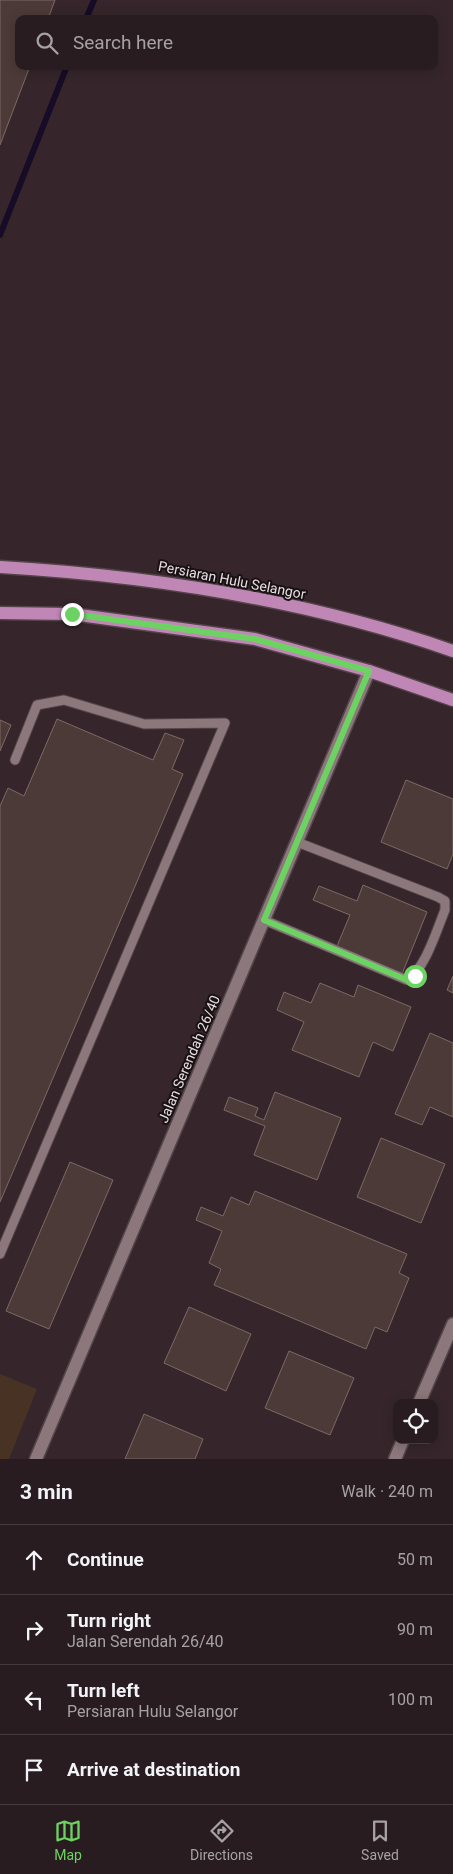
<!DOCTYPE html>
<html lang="en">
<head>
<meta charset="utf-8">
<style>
  body { margin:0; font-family:Roboto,sans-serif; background:#34292d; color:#f1f3f6 }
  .controls { position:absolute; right:15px; bottom:15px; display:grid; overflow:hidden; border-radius:10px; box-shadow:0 2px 12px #0003 }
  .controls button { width:45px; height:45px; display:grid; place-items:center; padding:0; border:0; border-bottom:1px solid #443a3e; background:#281c20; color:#f1f3f6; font:25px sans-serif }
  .stop { position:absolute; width:15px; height:15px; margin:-11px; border:4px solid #6cd362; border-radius:50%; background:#fff }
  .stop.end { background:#6cd362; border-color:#fff; box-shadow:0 1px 5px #0008 }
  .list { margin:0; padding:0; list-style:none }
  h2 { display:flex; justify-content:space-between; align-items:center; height:65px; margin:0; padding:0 20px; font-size:21px }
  h2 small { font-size:16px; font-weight:400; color:#a5a1a5 }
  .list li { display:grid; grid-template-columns:32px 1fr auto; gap:15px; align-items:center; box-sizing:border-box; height:70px; padding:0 20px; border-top:1px solid #443a3e }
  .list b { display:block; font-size:19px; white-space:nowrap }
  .list p { margin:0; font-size:16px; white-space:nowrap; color:#a5a1a5 }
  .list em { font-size:16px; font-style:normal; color:#a5a1a5 }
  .icon { flex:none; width:28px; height:28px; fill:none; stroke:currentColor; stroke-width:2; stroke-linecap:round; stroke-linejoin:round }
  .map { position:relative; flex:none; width:453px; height:1459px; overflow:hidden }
  .search { position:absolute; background:#281c20; box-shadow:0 2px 12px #0003; left:15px; right:15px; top:15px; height:55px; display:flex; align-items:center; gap:12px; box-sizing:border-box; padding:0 18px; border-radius:10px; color:#a5a1a5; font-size:19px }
  .sheet { height:345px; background:#281c20 }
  nav { display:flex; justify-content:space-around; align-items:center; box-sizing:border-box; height:70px; border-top:1px solid #443a3e; background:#281c20; font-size:14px; color:#a5a1a5 }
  nav a { display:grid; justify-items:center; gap:2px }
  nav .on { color:#6cd362 }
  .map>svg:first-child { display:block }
</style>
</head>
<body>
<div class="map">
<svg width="453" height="1459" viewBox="0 0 453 1459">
  <rect width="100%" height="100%" fill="#36262b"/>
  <!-- green -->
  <polygon fill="#473223" points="0,1374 37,1389 9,1459 0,1459"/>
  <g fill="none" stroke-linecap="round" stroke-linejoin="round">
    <!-- stream -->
    <g stroke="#170b27" stroke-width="6">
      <polyline points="86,19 94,0"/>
      <polyline points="0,235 67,66"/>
    </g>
  </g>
  <!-- building -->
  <g fill="#4c3a38" stroke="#7d6966">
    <polygon points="0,0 55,0 48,19 19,19 19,66 30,66 0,145"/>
    <polygon points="57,719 153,760 165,733 184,740 172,769 183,774 0,1202 0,806 8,788 24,796"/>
    <polygon points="0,720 11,725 0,751"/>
    <polygon points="406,780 453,799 453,854 447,869 381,842"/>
    <polygon points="363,885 427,912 402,974 337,946 350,915 313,900 319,886 357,901"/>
    <polygon points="453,976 453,993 447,990"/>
    <polygon points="320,983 354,997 358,985 411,1007 393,1051 373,1042 359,1077 292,1050 304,1022 277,1010 284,992 311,1003"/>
    <polygon points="430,1033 453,1043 453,1117 430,1107 422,1125 395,1114"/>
    <polygon points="275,1092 341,1118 317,1180 254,1155 265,1126 224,1110 229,1097 258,1108 255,1116 264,1120"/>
    <polygon points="381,1138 445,1164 421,1223 357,1197"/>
    <polygon points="70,1162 113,1180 49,1329 6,1311"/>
    <polygon points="255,1191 407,1254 399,1273 409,1278 387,1332 375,1327 366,1349 214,1285 221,1269 209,1263 222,1231 196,1220 201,1207 223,1216 231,1197 249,1205"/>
    <polygon points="189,1307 251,1334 226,1391 164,1363"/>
    <polygon points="289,1351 354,1378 330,1435 265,1408"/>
    <polygon points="144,1414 203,1439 195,1459 125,1459"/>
  </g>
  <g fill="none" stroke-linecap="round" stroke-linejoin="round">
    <!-- lane casing -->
    <g stroke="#524449" stroke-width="11">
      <g id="lane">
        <path d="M264 920 407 980C425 970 437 929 445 910V901L438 897 297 842"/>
        <polyline points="0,1254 225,723 144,724 64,700 37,705 15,760"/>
      </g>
    </g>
    <!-- street casing -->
    <g stroke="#524449" stroke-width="15">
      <g id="street">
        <polyline points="419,1403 453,1324"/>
        <polyline points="36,1459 369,671"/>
        <polyline points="395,1459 403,1440"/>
      </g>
    </g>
    <!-- primary casing -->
    <g stroke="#524449" stroke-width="15">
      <g id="primary">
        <path d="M0 567C154 576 307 600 453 651"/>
        <polyline points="0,613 72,614 255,639 369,671 453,700"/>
      </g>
    </g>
    <!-- lane -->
    <use href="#lane" stroke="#8b777c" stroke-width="9"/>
    <!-- street -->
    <use href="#street" stroke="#8b777c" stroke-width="12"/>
    <!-- primary -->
    <use href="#primary" stroke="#c087b6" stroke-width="12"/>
  </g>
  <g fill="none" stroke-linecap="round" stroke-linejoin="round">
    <!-- route -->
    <polyline stroke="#6cd362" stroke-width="6" points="72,614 255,639 369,671 264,920 407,980 415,976"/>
  </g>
  <g text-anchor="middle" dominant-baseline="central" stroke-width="4" stroke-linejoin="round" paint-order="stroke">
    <!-- street labels -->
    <g font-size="14" fill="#e9dee1" stroke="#181113">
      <text transform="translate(232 580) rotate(11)">Persiaran Hulu Selangor</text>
      <text transform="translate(189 1059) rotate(-67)">Jalan Serendah 26/40</text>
    </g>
  </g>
</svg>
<div class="controls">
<button><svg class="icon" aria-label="locate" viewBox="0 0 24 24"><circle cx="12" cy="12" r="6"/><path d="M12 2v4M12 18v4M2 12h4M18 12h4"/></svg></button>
</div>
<div class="stop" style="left:415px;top:976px"></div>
<div class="stop end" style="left:72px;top:614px"></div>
<div class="search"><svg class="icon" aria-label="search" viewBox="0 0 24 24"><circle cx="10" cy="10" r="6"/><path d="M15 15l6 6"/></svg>Search here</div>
</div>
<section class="sheet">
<h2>3 min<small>Walk · 240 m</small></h2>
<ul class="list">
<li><svg class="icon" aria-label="ahead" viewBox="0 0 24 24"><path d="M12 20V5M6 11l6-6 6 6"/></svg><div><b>Continue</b></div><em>50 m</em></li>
<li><svg class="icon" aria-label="right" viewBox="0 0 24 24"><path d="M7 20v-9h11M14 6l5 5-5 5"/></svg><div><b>Turn right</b><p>Jalan Serendah 26/40</p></div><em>90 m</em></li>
<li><svg class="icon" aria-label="left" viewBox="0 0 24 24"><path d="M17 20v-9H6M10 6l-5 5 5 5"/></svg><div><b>Turn left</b><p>Persiaran Hulu Selangor</p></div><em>100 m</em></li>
<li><svg class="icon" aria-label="arrive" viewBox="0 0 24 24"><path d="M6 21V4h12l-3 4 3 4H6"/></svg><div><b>Arrive at destination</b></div></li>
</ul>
</section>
<nav>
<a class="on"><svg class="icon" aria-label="map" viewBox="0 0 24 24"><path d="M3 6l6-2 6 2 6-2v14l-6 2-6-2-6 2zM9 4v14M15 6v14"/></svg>Map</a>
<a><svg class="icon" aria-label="directions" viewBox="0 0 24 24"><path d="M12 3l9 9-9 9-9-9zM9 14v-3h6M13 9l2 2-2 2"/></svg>Directions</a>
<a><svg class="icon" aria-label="saved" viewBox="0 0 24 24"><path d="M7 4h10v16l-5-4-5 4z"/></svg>Saved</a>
</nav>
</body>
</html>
